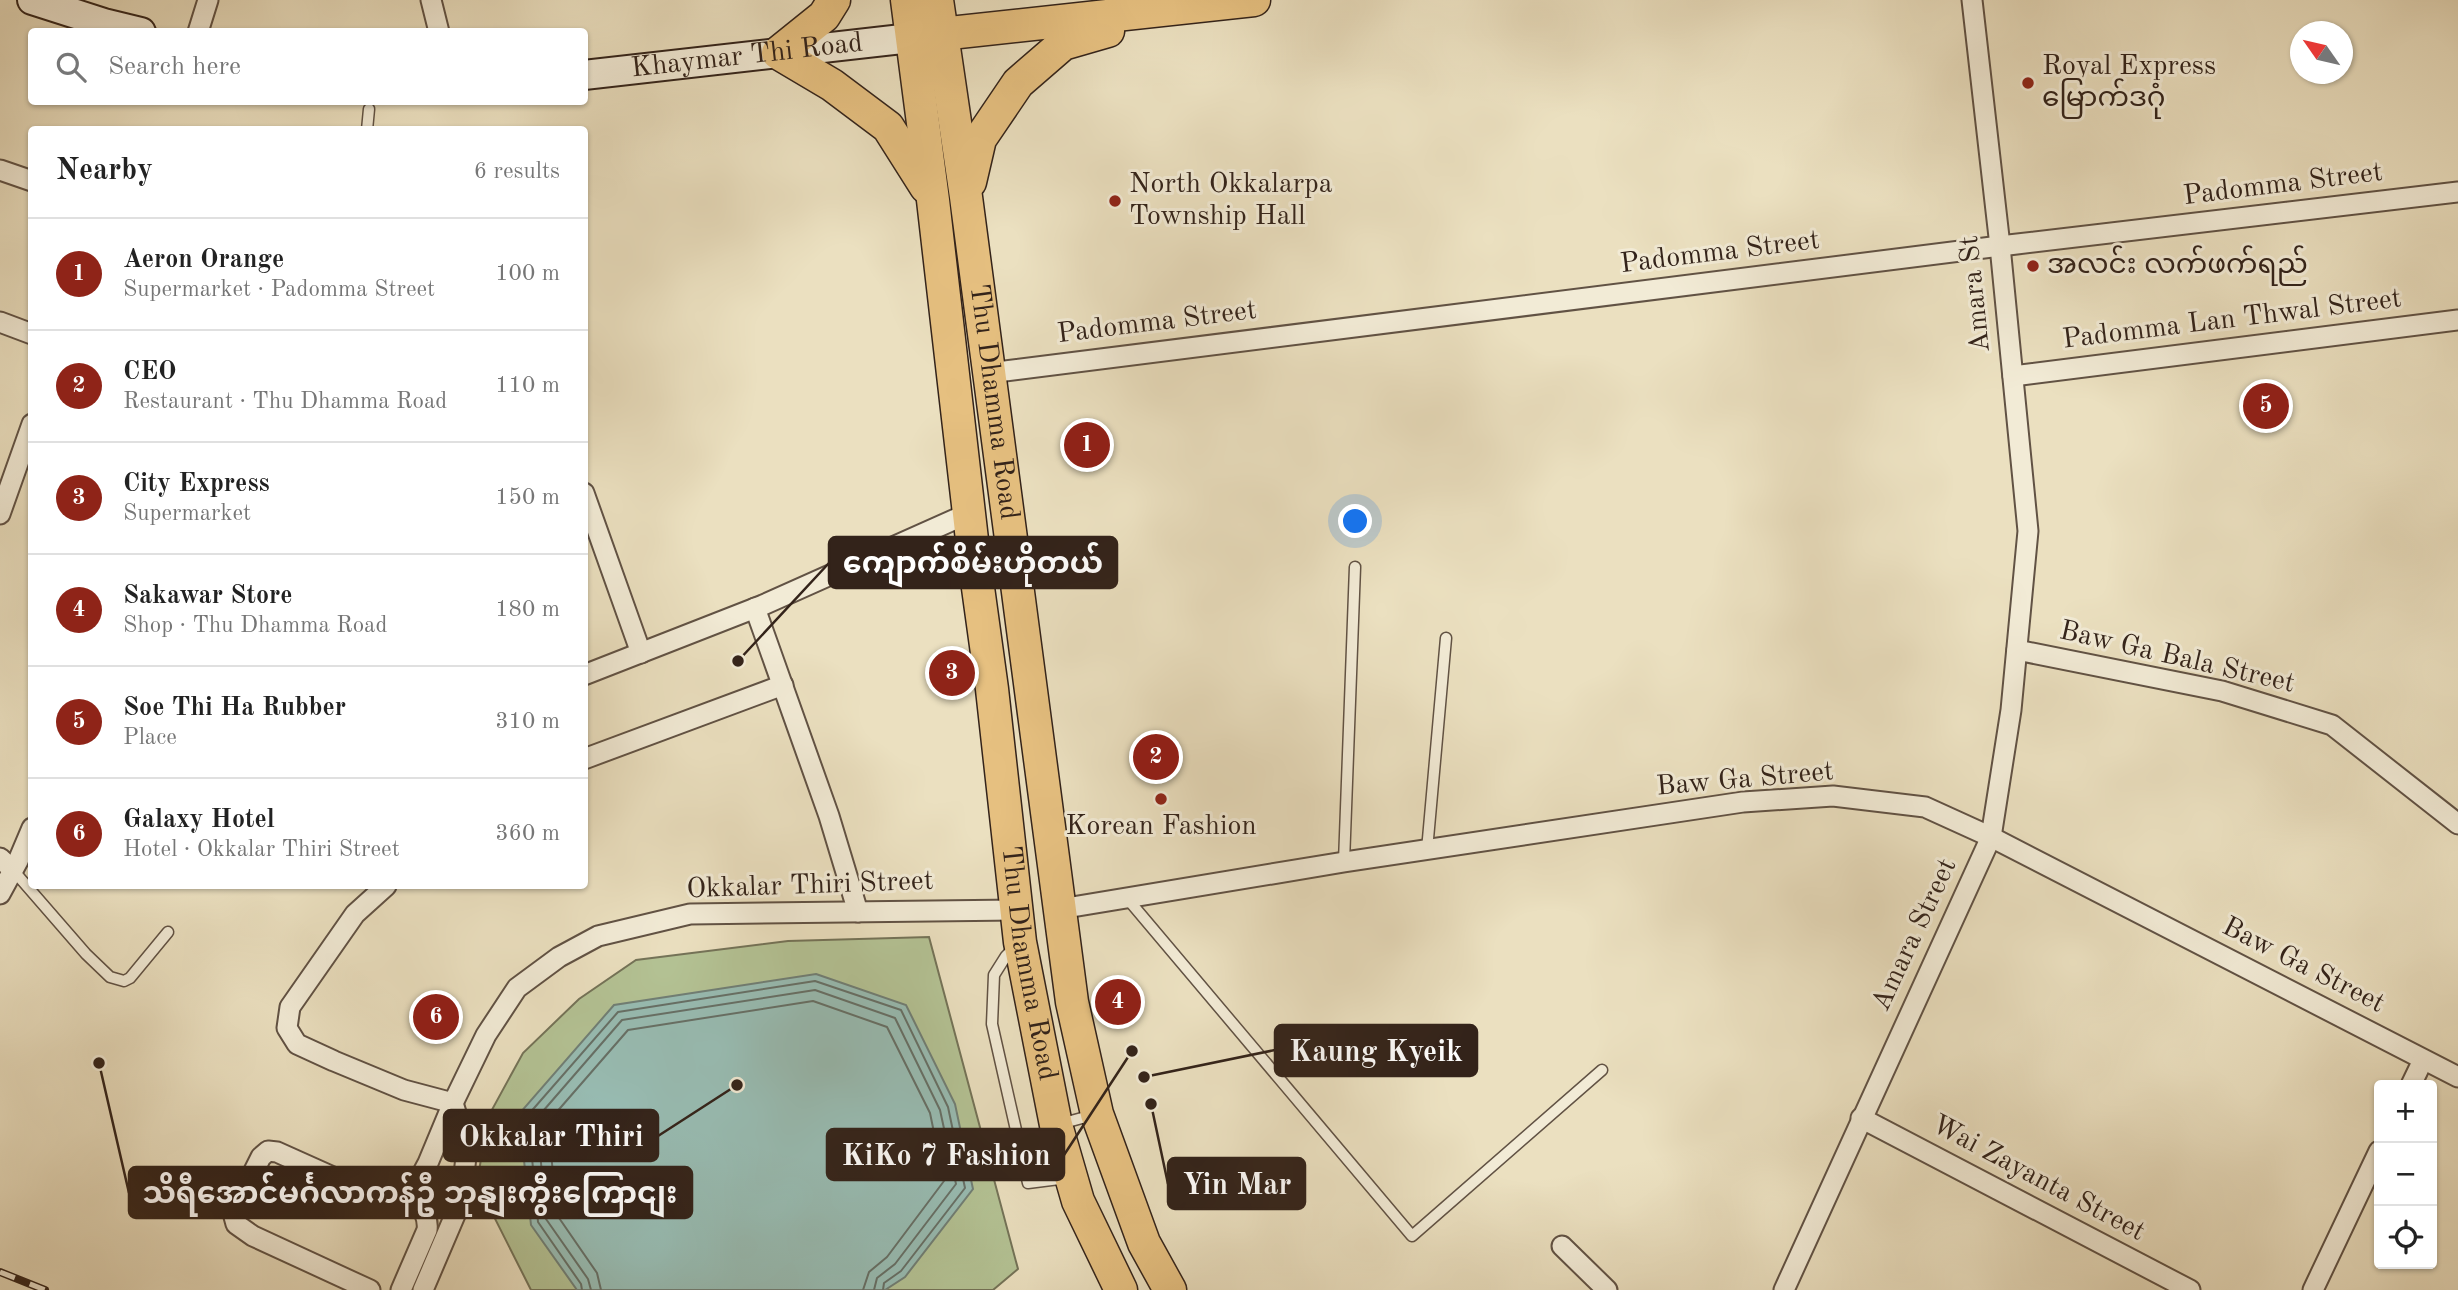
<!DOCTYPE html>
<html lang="en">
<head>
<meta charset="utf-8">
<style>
  body { margin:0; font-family:"Old Standard TT","Noto Sans Myanmar",serif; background:#f2f2f2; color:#222 }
  .controls { position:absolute; right:21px; bottom:21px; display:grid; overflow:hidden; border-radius:7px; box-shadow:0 2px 5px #0004 }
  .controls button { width:63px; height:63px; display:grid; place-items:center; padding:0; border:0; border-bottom:2px solid #e0e0e0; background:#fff; color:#222; font:35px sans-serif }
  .compass { position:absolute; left:2290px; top:21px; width:63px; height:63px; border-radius:50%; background:#fff; box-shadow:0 2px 5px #0004; rotate:304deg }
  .you { position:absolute; left:1356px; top:522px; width:24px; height:24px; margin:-18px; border:5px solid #fff; border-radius:50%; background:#1a73e8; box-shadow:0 0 0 10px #1a73e833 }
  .badge { display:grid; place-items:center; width:46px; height:46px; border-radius:50%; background:#8f2418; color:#fff; font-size:23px; font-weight:700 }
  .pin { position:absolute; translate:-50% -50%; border:4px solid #fff; box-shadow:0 2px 7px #0006 }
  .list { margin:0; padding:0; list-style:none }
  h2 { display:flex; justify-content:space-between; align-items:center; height:91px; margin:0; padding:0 28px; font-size:30px }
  h2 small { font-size:23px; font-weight:400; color:#767676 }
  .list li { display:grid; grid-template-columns:46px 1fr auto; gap:21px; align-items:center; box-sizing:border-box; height:112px; padding:0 28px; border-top:2px solid #e0e0e0 }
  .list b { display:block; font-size:26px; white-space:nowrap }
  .list p { margin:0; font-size:23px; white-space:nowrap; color:#767676 }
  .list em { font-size:23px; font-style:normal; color:#767676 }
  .icon { flex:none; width:38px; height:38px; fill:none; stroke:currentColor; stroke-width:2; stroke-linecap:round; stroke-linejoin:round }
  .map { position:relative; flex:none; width:2458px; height:1290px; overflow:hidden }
  .search { position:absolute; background:#fff; box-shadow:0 2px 5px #0004; left:28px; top:28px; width:560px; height:77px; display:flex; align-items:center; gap:18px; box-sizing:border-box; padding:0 24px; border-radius:7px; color:#767676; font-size:26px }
  .panel { position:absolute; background:#fff; box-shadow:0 2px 5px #0004; left:28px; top:126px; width:560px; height:763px; border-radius:7px }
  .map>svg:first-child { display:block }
</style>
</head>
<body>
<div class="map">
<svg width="2458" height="1290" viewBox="0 0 2458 1290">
  <rect width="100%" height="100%" fill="#ebe0c0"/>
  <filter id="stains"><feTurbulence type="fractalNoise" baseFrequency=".00286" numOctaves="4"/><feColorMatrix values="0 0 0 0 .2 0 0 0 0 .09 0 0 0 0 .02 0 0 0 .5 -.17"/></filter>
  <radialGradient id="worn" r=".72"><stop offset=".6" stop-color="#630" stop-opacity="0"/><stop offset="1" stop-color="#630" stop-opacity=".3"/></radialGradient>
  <!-- green -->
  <polygon fill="#b4c395" stroke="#747358" stroke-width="2" points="929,937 1018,1269 993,1290 531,1290 477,1183 488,1117 523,1053 579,999 636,960 788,941"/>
  <!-- water -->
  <polygon fill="#98bdb4" stroke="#707f76" stroke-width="2" points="816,974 906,1005 955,1104 973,1189 905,1277 885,1290 577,1290 531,1225 519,1114 614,1005"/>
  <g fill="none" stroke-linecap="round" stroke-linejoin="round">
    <!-- shore -->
    <g stroke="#667067" stroke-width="2">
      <polyline points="582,1290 581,1284 538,1222 528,1115 618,1012 815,981 901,1010 948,1107 965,1188 901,1271 884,1283 883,1290"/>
      <polyline points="591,1290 588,1279 546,1219 537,1118 622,1020 815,990 895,1018 940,1110 956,1184 895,1264 877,1278 874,1290"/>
      <polyline points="601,1290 597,1273 557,1215 548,1122 628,1030 813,1001 887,1027 930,1113 944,1181 887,1257 869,1272 863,1290"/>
    </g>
    <!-- service casing -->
    <g stroke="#615244" stroke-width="13">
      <g id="service">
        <polyline points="367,130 369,109"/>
        <polyline points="1427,850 1446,638"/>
        <polyline points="1344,862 1355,567"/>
        <polyline points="13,870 86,954 110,977 124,981 130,978 168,932"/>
        <polyline points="1126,897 1412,1236 1602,1070"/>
        <polyline points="1014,948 1006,956 994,975 992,1024 1028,1183 1067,1178"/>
        <polyline points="1060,1124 1093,1115"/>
      </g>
    </g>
    <!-- minor casing -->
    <g stroke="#615244" stroke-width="23">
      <g id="minor">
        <polyline points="431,0 439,32"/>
        <polyline points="198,32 208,0"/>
        <polyline points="0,170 32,181"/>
        <polyline points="0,322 32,334"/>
        <polyline points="989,373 2000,246 2458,192"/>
        <polyline points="2013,376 2458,320"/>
        <polyline points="584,493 641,653"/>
        <polyline points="0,514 32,424"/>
        <polyline points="755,608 829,816 858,912"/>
        <polyline points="2017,650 2222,691 2332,725 2458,824"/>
        <polyline points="584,675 763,605 969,513"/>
        <polyline points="584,759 783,685"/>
        <polyline points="0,858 13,870"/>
        <polyline points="386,886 355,914 290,1007 287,1028 297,1044 334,1061 404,1090 453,1103 467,1148 461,1201 423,1290"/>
        <polyline points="0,894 18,861 32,828"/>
        <polyline points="1060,909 1344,862 1743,802 1833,796 1925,807 1991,837 2458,1077"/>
        <polyline points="2411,1085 2423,1060"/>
        <polyline points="1861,1118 2190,1290"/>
        <polyline points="1562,1246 1607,1290"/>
        <polyline points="370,1290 253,1236 236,1224 233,1213 261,1157 268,1151 277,1152 384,1200 397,1203 412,1193 428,1163 453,1103 486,1035 517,988 559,957 598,936 690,914 1016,910"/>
        <path d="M401 1290 427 1230C429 1215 420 1205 412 1193"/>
        <polyline points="1784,1290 1991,837 2011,710 2028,531 2000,246 1972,0"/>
        <polyline points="2313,1290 2379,1151"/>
      </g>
    </g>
    <!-- secondary casing -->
    <g stroke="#33231a" stroke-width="32">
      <g id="secondary">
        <polyline points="32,0 104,23 141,32"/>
        <path id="s1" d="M584 75 911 38"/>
      </g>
    </g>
    <!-- primary casing -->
    <g stroke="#33231a" stroke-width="35">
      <g id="primary">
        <polyline points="834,0 824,16 778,53 832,85 888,127 926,187"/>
        <path id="s2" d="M907 0 933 200 975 566 992 689 1020 942 1056 1125 1078 1201 1121 1290"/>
        <path id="s3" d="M937 0 966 197 1072 1002 1097 1114 1144 1243 1170 1290"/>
        <polyline points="922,36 1254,0"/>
        <polyline points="970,182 980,139 1018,83 1063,44 1108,31"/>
      </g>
    </g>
    <!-- service -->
    <use href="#service" stroke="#f2ebd6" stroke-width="10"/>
    <!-- minor -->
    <use href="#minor" stroke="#f2ebd6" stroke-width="19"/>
    <!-- secondary -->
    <use href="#secondary" stroke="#f2ebd6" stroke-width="28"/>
    <!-- primary -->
    <use href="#primary" stroke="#e6c080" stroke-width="32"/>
    <!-- rail casing -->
    <g stroke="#33231a" stroke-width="8">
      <polyline id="rail" points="0,1272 45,1290"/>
    </g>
    <!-- rail -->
    <use href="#rail" stroke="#f2ebd6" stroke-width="5" stroke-dasharray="16" stroke-linecap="butt"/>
  </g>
  <!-- markers -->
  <g fill="#8f2418" stroke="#f2ebd6" stroke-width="2.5">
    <circle cx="2028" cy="83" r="7"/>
    <circle cx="1115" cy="201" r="7"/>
    <circle cx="2033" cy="266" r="7"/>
    <circle cx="1161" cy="799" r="7"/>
  </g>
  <g text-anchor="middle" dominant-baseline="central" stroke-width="6" stroke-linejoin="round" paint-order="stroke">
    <!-- street labels -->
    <g font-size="28" fill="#33231a" stroke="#f2ebd6">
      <text stroke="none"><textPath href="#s1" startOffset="164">Khaymar Thi Road</textPath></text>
      <text transform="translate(2283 185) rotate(-7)">Padomma Street</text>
      <text transform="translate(1720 253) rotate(-7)">Padomma Street</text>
      <text transform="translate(1976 294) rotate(-96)">Amara St</text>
      <text transform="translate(2232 320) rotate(-7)">Padomma Lan Thwal Street</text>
      <text transform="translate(1157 323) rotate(-7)">Padomma Street</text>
      <text stroke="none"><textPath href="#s3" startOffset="406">Thu Dhamma Road</textPath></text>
      <text transform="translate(2177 658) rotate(13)">Baw Ga Bala Street</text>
      <text transform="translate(1745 780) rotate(-5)">Baw Ga Street</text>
      <text transform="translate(810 886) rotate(-2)">Okkalar Thiri Street</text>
      <text transform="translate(1915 935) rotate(-65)">Amara Street</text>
      <text stroke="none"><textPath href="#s2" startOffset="971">Thu Dhamma Road</textPath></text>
      <text transform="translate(2303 966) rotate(27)">Baw Ga Street</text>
      <text transform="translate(2038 1179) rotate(28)">Wai Zayanta Street</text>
    </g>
    <!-- poi labels -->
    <g font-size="28" fill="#33231a" stroke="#f2ebd6" text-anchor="start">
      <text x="2042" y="67">Royal Express<tspan x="2042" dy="32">မြောက်ဒဂုံ</tspan></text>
      <text x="1129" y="185">North Okkalarpa<tspan x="1129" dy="32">Township Hall</tspan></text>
      <text x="2047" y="266">အလင်း လက်ဖက်ရည်</text>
      <text x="1161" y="827" text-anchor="middle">Korean Fashion</text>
    </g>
  </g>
  <!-- callouts -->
  <path fill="none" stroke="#33231a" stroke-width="2.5" d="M738 661L829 563M1144 1077L1275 1050M737 1085L658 1136M1132 1051L1064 1155M1151 1104L1168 1184M99 1063L129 1193"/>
  <g fill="#33231a" stroke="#f2ebd6" stroke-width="2.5">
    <circle cx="738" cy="661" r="7"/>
    <circle cx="1144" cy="1077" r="7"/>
    <circle cx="737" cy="1085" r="7"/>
    <circle cx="1132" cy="1051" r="7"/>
    <circle cx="1151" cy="1104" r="7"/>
    <circle cx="99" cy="1063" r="7"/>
  </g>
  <g fill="#33231a" stroke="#33231a" stroke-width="2.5">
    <rect x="829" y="537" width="288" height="51" rx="7"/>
    <rect x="1275" y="1025" width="202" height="51" rx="7"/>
    <rect x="444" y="1110" width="214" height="51" rx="7"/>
    <rect x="827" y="1129" width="237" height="51" rx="7"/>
    <rect x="1168" y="1158" width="137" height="51" rx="7"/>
    <rect x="129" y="1167" width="563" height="51" rx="7"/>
  </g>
  <g font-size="30" text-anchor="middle" font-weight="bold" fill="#fff">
    <text x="973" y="573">ကျောက်စိမ်းဟိုတယ်</text>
    <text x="1376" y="1061">Kaung Kyeik</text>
    <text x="551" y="1146">Okkalar Thiri</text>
    <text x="946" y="1165">KiKo 7 Fashion</text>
    <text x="1237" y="1194">Yin Mar</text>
    <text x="410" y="1203">သိရီအောင်မင်္ဂလာကန်ဦ ဘုနျးကွီးကြောငျး</text>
  </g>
  <rect width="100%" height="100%" filter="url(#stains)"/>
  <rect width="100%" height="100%" fill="url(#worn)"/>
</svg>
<div class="controls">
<button>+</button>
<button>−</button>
<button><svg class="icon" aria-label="locate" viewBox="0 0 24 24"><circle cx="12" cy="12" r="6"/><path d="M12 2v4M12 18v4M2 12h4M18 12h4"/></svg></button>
</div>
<svg class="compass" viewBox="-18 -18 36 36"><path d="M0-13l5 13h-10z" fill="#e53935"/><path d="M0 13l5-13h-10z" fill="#767676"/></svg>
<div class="you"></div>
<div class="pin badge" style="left:1087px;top:445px">1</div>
<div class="pin badge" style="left:1156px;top:757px">2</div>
<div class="pin badge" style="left:952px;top:673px">3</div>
<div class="pin badge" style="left:1118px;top:1002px">4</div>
<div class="pin badge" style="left:2266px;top:406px">5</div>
<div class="pin badge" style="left:436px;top:1017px">6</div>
<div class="search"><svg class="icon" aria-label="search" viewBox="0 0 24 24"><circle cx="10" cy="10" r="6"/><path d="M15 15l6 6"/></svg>Search here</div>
<section class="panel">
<h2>Nearby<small>6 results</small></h2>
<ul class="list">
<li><span class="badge">1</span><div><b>Aeron Orange</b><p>Supermarket · Padomma Street</p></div><em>100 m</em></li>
<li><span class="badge">2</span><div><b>CEO</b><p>Restaurant · Thu Dhamma Road</p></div><em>110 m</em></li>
<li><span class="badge">3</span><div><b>City Express</b><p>Supermarket</p></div><em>150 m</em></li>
<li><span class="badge">4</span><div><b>Sakawar Store</b><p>Shop · Thu Dhamma Road</p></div><em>180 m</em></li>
<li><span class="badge">5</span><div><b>Soe Thi Ha Rubber</b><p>Place</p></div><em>310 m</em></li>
<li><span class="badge">6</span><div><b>Galaxy Hotel</b><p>Hotel · Okkalar Thiri Street</p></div><em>360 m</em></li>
</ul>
</section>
</div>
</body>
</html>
